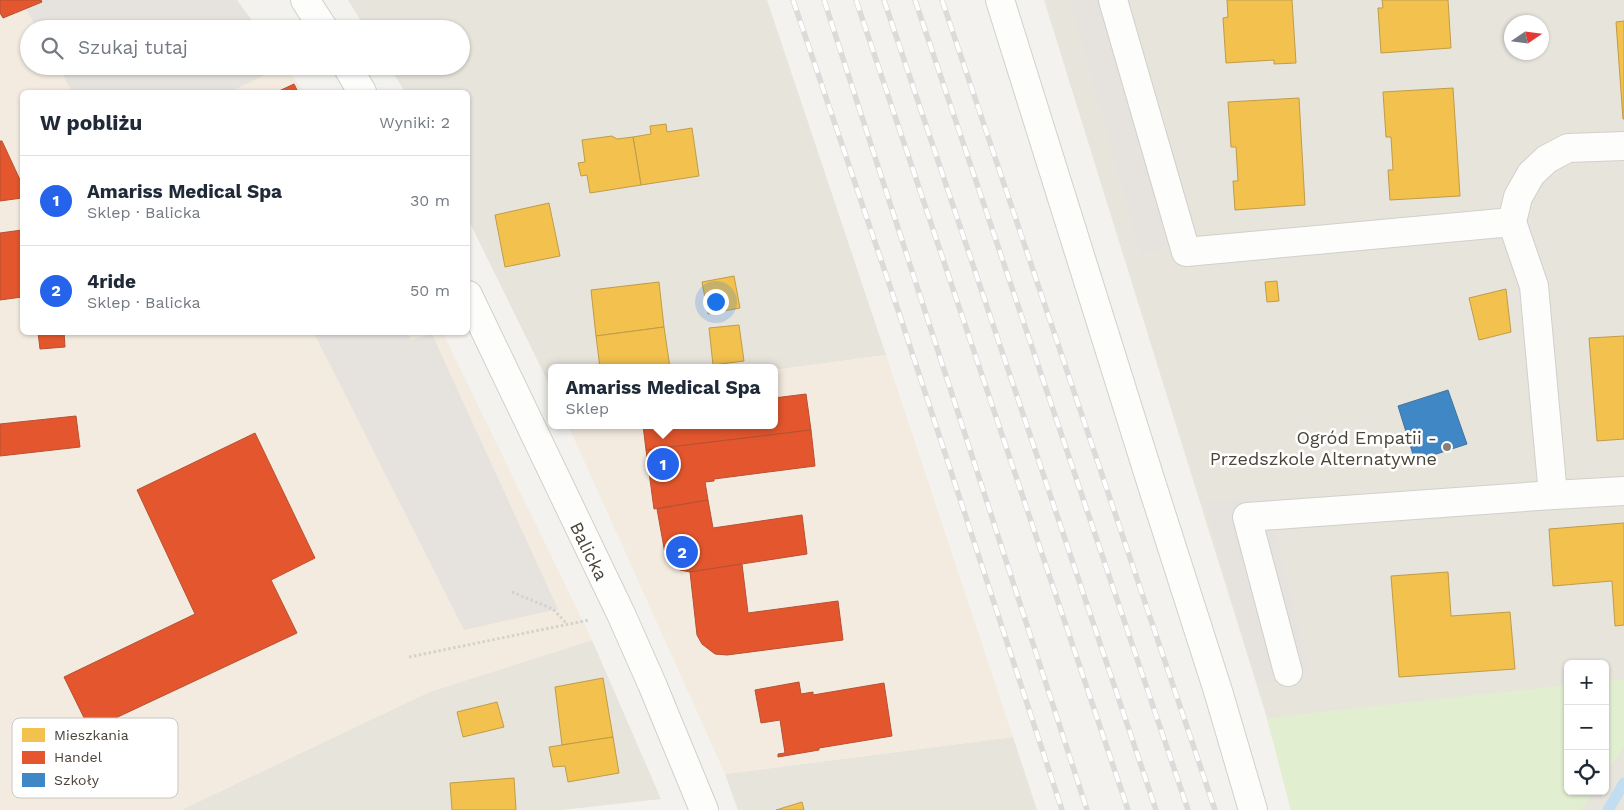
<!DOCTYPE html>
<html lang="pl">
<head>
<meta charset="utf-8">
<style>
  body { margin:0; font-family:"Work Sans",sans-serif; background:#f6f6f7; color:#1f2937 }
  .controls { position:absolute; right:15px; bottom:15px; display:grid; overflow:hidden; border-radius:8px; box-shadow:0 1px 4px #0004 }
  .controls button { width:45px; height:45px; display:grid; place-items:center; padding:0; border:0; border-bottom:1px solid #e0e1e3; background:#fff; color:#1f2937; font:25px sans-serif }
  .compass { position:absolute; left:1504px; top:15px; width:45px; height:45px; border-radius:50%; background:#fff; box-shadow:0 1px 4px #0004; rotate:77deg }
  .you { position:absolute; left:715px; top:301px; width:18px; height:18px; margin:-12px; border:4px solid #fff; border-radius:50%; background:#1a73e8; box-shadow:0 0 0 8px #1a73e833 }
  .badge { display:grid; place-items:center; width:32px; height:32px; border-radius:50%; background:#2563eb; color:#fff; font-size:16px; font-weight:700 }
  .pin { position:absolute; translate:-50% -50%; border:2px solid #fff; box-shadow:0 1px 5px #0006 }
  .popup { position:absolute; left:548px; top:364px; width:230px; height:65px; box-sizing:border-box; display:grid; place-content:center; border-radius:8px; background:#fff; filter:drop-shadow(0 1px 4px #0005); font-size:16px; white-space:nowrap; color:#747a83 }
  .popup b { font-size:19px; color:#1f2937 }
  .popup::after { content:''; position:absolute; left:50%; top:100%; margin-left:-10px; border:10px solid transparent; border-top-color:#fff }
  .list { margin:0; padding:0; list-style:none }
  h2 { display:flex; justify-content:space-between; align-items:center; height:65px; margin:0; padding:0 20px; font-size:21px }
  h2 small { font-size:16px; font-weight:400; color:#747a83 }
  .list li { display:grid; grid-template-columns:32px 1fr auto; gap:15px; align-items:center; box-sizing:border-box; height:90px; padding:0 20px; border-top:1px solid #e0e1e3 }
  .list b { display:block; font-size:19px; white-space:nowrap }
  .list p { margin:0; font-size:16px; white-space:nowrap; color:#747a83 }
  .list em { font-size:16px; font-style:normal; color:#747a83 }
  .icon { flex:none; width:28px; height:28px; fill:none; stroke:currentColor; stroke-width:2; stroke-linecap:round; stroke-linejoin:round }
  .map { position:relative; flex:none; width:1624px; height:810px; overflow:hidden }
  .search { position:absolute; background:#fff; box-shadow:0 1px 4px #0004; left:20px; top:20px; width:450px; height:55px; display:flex; align-items:center; gap:12px; box-sizing:border-box; padding:0 18px; border-radius:28px; color:#747a83; font-size:19px }
  .panel { position:absolute; background:#fff; box-shadow:0 1px 4px #0004; left:20px; top:90px; width:450px; height:245px; border-radius:8px }
  .map>svg:first-child { display:block }
</style>
</head>
<body>
<div class="map">
<svg width="1624" height="810" viewBox="0 0 1624 810">
  <rect width="100%" height="100%" fill="#f4f2ee"/>
  <!-- residential -->
  <g fill="#e7e4dc" fill-rule="evenodd">
    <polygon points="348,0 767,0 886,355 774,370 774,368 552,368 552,390 468,219 468,92 405,92 389,66 461,66 461,29 366,29"/>
    <path d="M1044 0H1624V810H1291L1267 718ZM1512 22H1542V52H1512ZM1568 664H1605V791H1568Z"/>
    <polygon points="592,640 661,799 562,810 181,810 429,692"/>
    <polygon points="1013,737 1037,810 738,810 725,774"/>
  </g>
  <!-- commercial -->
  <g fill="#f3ebdf">
    <polygon points="0,0 237,0 258,29 29,29 29,66 285,66 304,92 22,92 22,332 443,333 592,640 429,692 181,810 0,810"/>
    <polygon points="886,355 1013,737 725,774 568,425 774,425 774,370"/>
  </g>
  <!-- green -->
  <g fill="#e1eecf">
    <polygon points="1624,679 1624,747 1605,774 1605,681"/>
    <polygon points="1568,685 1568,791 1594,791 1581,810 1291,810 1267,718"/>
  </g>
  <!-- parking -->
  <g fill="#e6e3df">
    <polygon points="41,0 237,0 258,29 37,29 26,9 42,2"/>
    <polygon points="1070,0 1100,0 1170,245 1141,256"/>
    <polygon points="58,66 283,66 230,92 72,92"/>
    <polygon points="314,333 408,333 411,340 432,334 558,609 464,630"/>
    <polygon points="1267,495 1311,678 1257,684 1204,501"/>
  </g>
  <!-- homes -->
  <g fill="#f2c14e" stroke="#c09c48">
    <polygon points="1227,0 1292,0 1296,63 1274,64 1274,60 1226,63 1223,18 1228,17"/>
    <polygon points="1382,0 1448,0 1451,48 1381,53 1378,8 1383,8"/>
    <polygon points="1624,21 1624,119 1623,119 1616,22"/>
    <polygon points="1453,88 1460,196 1390,200 1388,170 1393,170 1391,137 1386,137 1383,92"/>
    <polygon points="1299,98 1305,205 1235,210 1233,181 1238,181 1236,147 1231,147 1228,102"/>
    <polygon points="666,124 667,132 692,128 699,176 641,185 633,137 651,134 650,126"/>
    <polygon points="612,136 617,139 633,137 641,185 590,193 587,175 581,176 578,163 585,162 582,140"/>
    <polygon points="549,203 560,256 505,267 495,215"/>
    <polygon points="734,276 740,308 708,314 702,282"/>
    <polygon points="1277,281 1279,301 1267,302 1265,282"/>
    <polygon points="659,282 664,327 596,336 591,290"/>
    <polygon points="1506,289 1511,332 1479,340 1469,298"/>
    <polygon points="739,325 744,361 713,365 709,328"/>
    <polygon points="664,327 670,368 600,368 596,336"/>
    <polygon points="1624,336 1624,439 1597,441 1589,338"/>
    <polygon points="1624,523 1624,625 1615,626 1612,581 1553,586 1549,529"/>
    <polygon points="1448,572 1451,616 1510,612 1515,669 1399,677 1391,576"/>
    <polygon points="603,678 613,737 562,745 555,687"/>
    <polygon points="497,702 504,727 463,737 457,712"/>
    <polygon points="613,737 619,773 568,782 565,766 553,767 549,747"/>
    <polygon points="514,778 516,810 452,810 450,783"/>
    <polygon points="802,802 804,810 776,810"/>
  </g>
  <!-- shops -->
  <g fill="#e4572e" stroke="#b65131">
    <polygon points="0,0 41,0 42,2 3,18 0,13"/>
    <polygon points="294,84 298,92 275,92 279,91"/>
    <polygon points="0,141 2,141 21,182 22,198 0,201"/>
    <polygon points="22,230 22,297 0,300 0,233"/>
    <polygon points="38,332 64,332 65,347 40,349"/>
    <polygon points="806,394 811,430 646,450 643,425 774,425 774,398"/>
    <polygon points="76,416 80,447 0,456 0,424"/>
    <polygon points="811,430 815,466 714,479 714,481 705,482 708,500 654,509 646,450"/>
    <polygon points="255,433 315,558 271,580 297,633 90,730 64,677 195,614 137,490"/>
    <polygon points="708,500 713,528 802,515 807,554 690,572 680,570 666,559 657,509"/>
    <polygon points="742,564 748,613 838,601 843,640 727,655 715,654 702,644 697,635 690,572"/>
    <polygon points="799,682 801,694 813,692 813,695 884,683 892,736 819,748 819,750 778,757 778,754 785,753 780,720 761,723 755,690"/>
  </g>
  <!-- schools -->
  <polygon fill="#3f88c5" stroke="#43749b" points="1448,390 1467,444 1415,461 1398,406"/>
  <g fill="none" stroke-linecap="round" stroke-linejoin="round">
    <!-- stream -->
    <polyline stroke="#c0ddf1" stroke-width="11" points="1608,810 1624,783"/>
    <!-- minor casing -->
    <g stroke="#d2d0cb" stroke-width="30">
      <g id="minor">
        <polyline points="1000,0 1151,482 1218,691 1253,810"/>
        <polyline points="1113,0 1186,252 1512,222"/>
        <polyline points="1553,495 1534,286 1512,222 1518,197 1531,174 1547,159 1568,148 1624,146"/>
        <polyline points="1288,672 1247,517 1553,495 1624,491"/>
      </g>
    </g>
    <!-- tertiary casing -->
    <g stroke="#d2d0cb" stroke-width="30">
      <g id="tertiary">
        <polyline points="305,0 324,29"/>
        <polyline points="347,66 362,92"/>
        <polyline points="468,295 621,614 652,684 704,810"/>
      </g>
    </g>
    <!-- path -->
    <g stroke="#d3d2cc" stroke-width="3" stroke-dasharray="2.5 2.5" stroke-linecap="butt">
      <polyline points="512,592 553,609 567,624"/>
      <polyline points="409,657 589,620"/>
    </g>
    <!-- minor -->
    <use href="#minor" stroke="#fdfdfc" stroke-width="28"/>
    <!-- tertiary -->
    <use href="#tertiary" stroke="#fdfdfc" stroke-width="28"/>
    <!-- rail casing -->
    <g stroke="#dbdbda" stroke-width="5.5">
      <g id="rail">
        <polyline points="793,0 900,316 1062,810"/>
        <polyline points="824,0 1087,810"/>
        <polyline points="856,0 1128,810"/>
        <polyline points="884,0 1156,810"/>
        <polyline points="915,0 1188,810"/>
        <polyline points="942,0 1215,810"/>
      </g>
    </g>
    <!-- rail -->
    <use href="#rail" stroke="#fff" stroke-width="4" stroke-dasharray="11" stroke-linecap="butt"/>
  </g>
  <!-- markers -->
  <circle fill="#868178" stroke="#fff" stroke-width="2" cx="1447" cy="447" r="5"/>
  <g text-anchor="middle" dominant-baseline="central" stroke-width="5" stroke-linejoin="round" paint-order="stroke">
    <!-- poi labels -->
    <g font-size="18" fill="#4b4439" stroke="#fff" text-anchor="end">
      <text x="1437" y="437">Ogród Empatii -<tspan x="1437" dy="21">Przedszkole Alternatywne</tspan></text>
    </g>
    <!-- street labels -->
    <g font-size="18" fill="#4b4439" stroke="#fff">
      <text transform="translate(589 551) rotate(64)">Balicka</text>
    </g>
  </g>
  <!-- legend -->
  <rect x="12" y="718" width="166" height="80" rx="8" fill="#fff" stroke="#c9c7c4" stroke-width="1"/>
  <rect x="22" y="728" width="23" height="14" fill="#f2c14e"/>
  <rect x="22" y="751" width="23" height="13" fill="#e4572e"/>
  <rect x="22" y="773" width="23" height="14" fill="#3f88c5"/>
  <g font-size="14" fill="#4b4439">
    <text x="54" y="740">Mieszkania</text>
    <text x="54" y="762">Handel</text>
    <text x="54" y="785">Szkoły</text>
  </g>
</svg>
<div class="controls">
<button>+</button>
<button>−</button>
<button><svg class="icon" aria-label="locate" viewBox="0 0 24 24"><circle cx="12" cy="12" r="6"/><path d="M12 2v4M12 18v4M2 12h4M18 12h4"/></svg></button>
</div>
<svg class="compass" viewBox="-18 -18 36 36"><path d="M0-13l5 13h-10z" fill="#e53935"/><path d="M0 13l5-13h-10z" fill="#747a83"/></svg>
<div class="you"></div>
<div class="pin badge" style="left:663px;top:464px">1</div>
<div class="popup"><b>Amariss Medical Spa</b>Sklep</div>
<div class="pin badge" style="left:682px;top:552px">2</div>
<div class="search"><svg class="icon" aria-label="search" viewBox="0 0 24 24"><circle cx="10" cy="10" r="6"/><path d="M15 15l6 6"/></svg>Szukaj tutaj</div>
<section class="panel">
<h2>W pobliżu<small>Wyniki: 2</small></h2>
<ul class="list">
<li><span class="badge">1</span><div><b>Amariss Medical Spa</b><p>Sklep · Balicka</p></div><em>30 m</em></li>
<li><span class="badge">2</span><div><b>4ride</b><p>Sklep · Balicka</p></div><em>50 m</em></li>
</ul>
</section>
</div>
</body>
</html>
